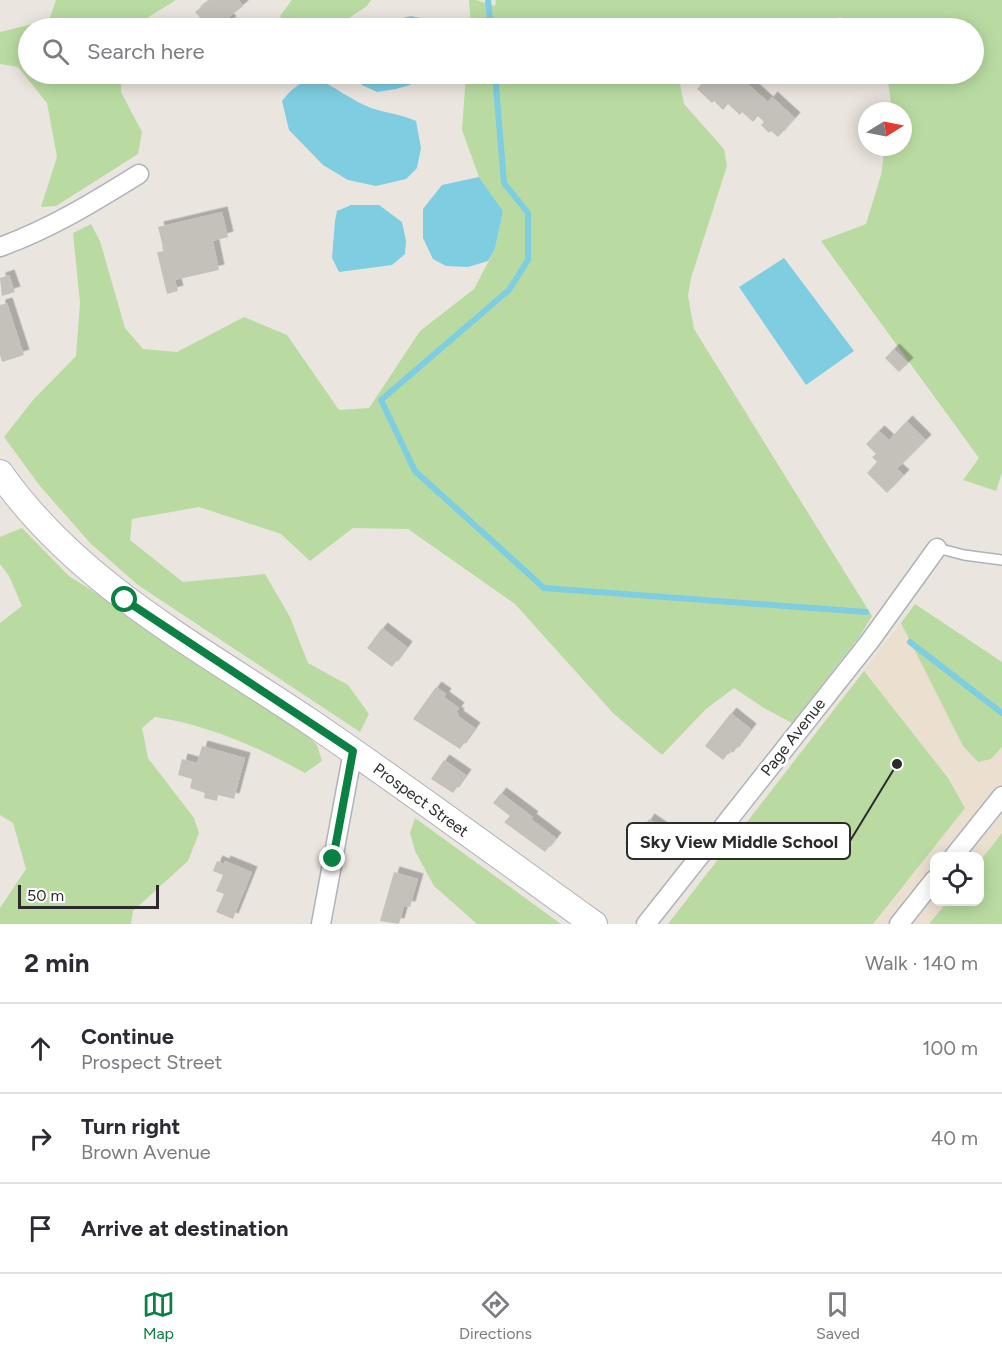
<!DOCTYPE html>
<html lang="en">
<head>
<meta charset="utf-8">
<style>
  body { margin:0; font-family:Figtree,sans-serif; background:#f2f2f3; color:#2b2b33 }
  .controls { position:absolute; right:18px; bottom:18px; display:grid; overflow:hidden; border-radius:12px; box-shadow:0 3px 15px #0003 }
  .controls button { width:54px; height:54px; display:grid; place-items:center; padding:0; border:0; border-bottom:2px solid #e1e1e2; background:#fff; color:#2b2b33; font:30px sans-serif }
  .compass { position:absolute; left:858px; top:102px; width:54px; height:54px; border-radius:50%; background:#fff; box-shadow:0 3px 15px #0003; rotate:80deg }
  .scale { position:absolute; left:18px; bottom:15px; width:141px; box-sizing:border-box; padding-left:6px; border:3px solid #2b2b2b; border-top:0; font-size:16px; line-height:21px; white-space:nowrap; color:#2b2b2b; -webkit-text-stroke:4px #fff; paint-order:stroke }
  .stop { position:absolute; width:18px; height:18px; margin:-14px; border:4px solid #0b8043; border-radius:50%; background:#fff }
  .stop.end { background:#0b8043; border-color:#fff; box-shadow:0 2px 6px #0008 }
  .list { margin:0; padding:0; list-style:none }
  h2 { display:flex; justify-content:space-between; align-items:center; height:78px; margin:0; padding:0 24px; font-size:26px }
  h2 small { font-size:20px; font-weight:400; color:#7c7c81 }
  .list li { display:grid; grid-template-columns:39px 1fr auto; gap:18px; align-items:center; box-sizing:border-box; height:90px; padding:0 24px; border-top:2px solid #e1e1e2 }
  .list b { display:block; font-size:22px; white-space:nowrap }
  .list p { margin:0; font-size:20px; white-space:nowrap; color:#7c7c81 }
  .list em { font-size:20px; font-style:normal; color:#7c7c81 }
  .icon { flex:none; width:33px; height:33px; fill:none; stroke:currentColor; stroke-width:2; stroke-linecap:round; stroke-linejoin:round }
  .map { position:relative; flex:none; width:1002px; height:924px; overflow:hidden }
  .search { position:absolute; background:#fff; box-shadow:0 3px 15px #0003; left:18px; right:18px; top:18px; height:66px; display:flex; align-items:center; gap:15px; box-sizing:border-box; padding:0 21px; border-radius:33px; color:#7c7c81; font-size:22px }
  .sheet { height:348px; background:#fff }
  nav { display:flex; justify-content:space-around; align-items:center; box-sizing:border-box; height:84px; border-top:2px solid #e1e1e2; background:#fff; font-size:16px; color:#7c7c81 }
  nav a { display:grid; justify-items:center; gap:3px }
  nav .on { color:#0b8043 }
  .map>svg:first-child { display:block }
</style>
</head>
<body>
<div class="map">
<svg width="1002" height="924" viewBox="0 0 1002 924">
  <defs>
    <filter id="shadow"><feDropShadow dx="5.5" dy="-5.5" stdDeviation="0" flood-color="#0004"/></filter>
  </defs>
  <rect width="100%" height="100%" fill="#ebe5df"/>
  <!-- education -->
  <path fill="#ebe0d0" fill-rule="evenodd" d="M915 604 1002 662V924H668ZM934 856H980V902H934Z"/>
  <!-- green -->
  <g fill="#b9dba2">
    <polygon points="56,0 176,0 147,18 139,28 28,28 28,74 121,74 121,92 142,132 138,154 56,206 41,207 57,157 47,103 18,67 0,64 0,32 49,20"/>
    <polygon points="292,0 371,0 367,6 334,28 288,28 280,16"/>
    <polygon points="469,0 476,0 495,6 496,0 1002,0 1002,472 996,491 963,480 979,458 821,241 866,224 881,175 885,147 903,147 903,111 890,111 891,103 887,74 974,74 974,28 853,28 841,17 796,26 759,28 471,28"/>
    <polygon points="466,74 678,74 684,104 724,149 727,166 691,278 688,296 694,329 872,616 860,636 792,723 764,708 734,688 706,709 662,755 613,713 515,604 408,529 353,528 310,561 281,534 199,507 132,519 130,540 183,582 265,574 290,617 308,663 348,685 369,714 360,732 138,585 91,544 40,486 4,437 33,400 76,356 80,303 73,233 91,224 100,241 125,328 143,349 177,352 244,317 287,335 339,410 369,408 420,331 474,289 495,249 503,211 479,177 462,130"/>
    <path d="M22 528 69 576 142 622 300 729 317 745 322 761 305 773C258 747 208 725 155 717L142 728 148 758 194 818 199 833 188 861 133 911 131 924H0V908L26 869 13 823 0 815V623L22 606 9 576 0 564V537Z"/>
    <polygon points="915,604 1002,662 1002,747 991,759 978,762 963,746 901,623"/>
    <polygon points="864,671 948,778 965,808 873,924 668,924"/>
    <polygon points="415,818 561,924 477,924 434,886 415,851 410,833"/>
    <polygon points="1002,833 1002,924 929,924 947,902 980,902 980,861"/>
  </g>
  <!-- water -->
  <g fill="#7ecde1">
    <polygon points="411,16 440,22 443,28 370,28 384,22"/>
    <polygon points="359,74 420,74 410,85 396,89 377,92 362,85"/>
    <path d="M316 78C335 87 351 100 371 108 386 113 401 114 416 121L421 148 417 168 406 179 376 186 348 180 323 165 289 130 282 101C292 88 300 82 316 78Z"/>
    <polygon points="479,177 503,211 495,249 488,261 468,267 446,266 433,259 423,238 423,209 442,185"/>
    <polygon points="351,205 379,205 402,222 406,241 405,254 392,265 339,272 332,258 335,221 337,211"/>
    <polygon points="784,258 854,351 806,385 739,287"/>
  </g>
  <g fill="none" stroke-linecap="round" stroke-linejoin="round">
    <!-- stream -->
    <g stroke="#7ecde1" stroke-width="6">
      <polyline points="488,0 491,28"/>
      <polyline points="495,74 504,183 528,213 528,260 509,290 381,400 415,471 544,588 866,612"/>
      <polyline points="910,642 1002,713"/>
    </g>
  </g>
  <!-- building -->
  <g fill="#c4c0ba" filter="url(#shadow)">
    <polygon points="210,0 239,0 243,6 228,18 231,22 222,28 209,28 195,12"/>
    <polygon points="711,74 737,74 768,102 772,97 795,118 778,137 771,131 769,133 761,125 764,122 758,116 753,122 742,112 740,115 728,104 723,110 714,101 712,103 697,89"/>
    <polygon points="222,212 228,237 213,241 219,270 175,280 178,291 167,294 157,252 164,251 158,227"/>
    <polygon points="9,275 15,292 2,296 0,278"/>
    <polygon points="7,303 24,355 2,362 0,355 0,305"/>
    <polygon points="894,349 908,363 899,372 885,358"/>
    <polygon points="907,421 926,440 897,469 904,475 887,493 867,473 877,462 872,457 876,454 866,444 879,431 889,440"/>
    <polygon points="382,628 407,647 392,667 367,648"/>
    <polygon points="436,687 446,694 444,697 459,708 456,712 459,714 458,716 475,728 460,749 413,719"/>
    <polygon points="731,713 751,729 733,753 730,751 723,760 705,746"/>
    <polygon points="202,746 245,758 234,799 218,795 217,801 204,798 205,793 190,788 192,779 178,775 182,759 197,763"/>
    <polygon points="444,760 466,775 453,793 431,779"/>
    <polygon points="501,793 533,817 531,819 556,838 545,852 504,822 510,816 493,803"/>
    <polygon points="649,819 667,831 649,859 625,843 633,832 638,836"/>
    <polygon points="217,861 224,864 225,861 252,872 233,919 216,912 224,894 216,891 223,875 213,871"/>
    <polygon points="394,872 418,879 410,907 404,906 399,924 380,921"/>
  </g>
  <g fill="none" stroke-linecap="round" stroke-linejoin="round">
    <!-- service casing -->
    <g stroke="#afb2ba" stroke-width="12">
      <polyline id="service" points="937,548 964,555 1002,560"/>
    </g>
    <!-- minor casing -->
    <g stroke="#afb2ba" stroke-width="21">
      <g id="minor">
        <path d="M0 247C50 229 94 202 139 174"/>
        <polyline points="954,856 1002,796"/>
        <polyline points="321,924 353,751"/>
        <polyline points="646,924 870,641 937,548"/>
        <polyline points="899,924 934,880"/>
      </g>
    </g>
    <!-- secondary casing -->
    <g stroke="#afb2ba" stroke-width="28">
      <path id="secondary" d="M0 473C78 584 199 647 309 721 406 787 499 856 594 924"/>
    </g>
    <!-- service -->
    <use href="#service" stroke="#fff" stroke-width="9"/>
    <!-- minor -->
    <use href="#minor" stroke="#fff" stroke-width="18"/>
    <!-- secondary -->
    <use href="#secondary" stroke="#fff" stroke-width="26"/>
  </g>
  <g fill="none" stroke-linecap="round" stroke-linejoin="round">
    <!-- route -->
    <polyline stroke="#0b8043" stroke-width="8" points="125,600 353,751 333,859"/>
  </g>
  <g text-anchor="middle" dominant-baseline="central" stroke-width="6" stroke-linejoin="round" paint-order="stroke">
    <!-- street labels -->
    <g font-size="16" fill="#2b2b2b" stroke="#fff">
      <text transform="translate(793 737) rotate(-52)">Page Avenue</text>
      <text transform="translate(421 800) rotate(36)">Prospect Street</text>
    </g>
  </g>
  <!-- callouts -->
  <path fill="none" stroke="#2b2b2b" stroke-width="2" d="M897 764L850 841"/>
  <circle fill="#2b2b2b" stroke="#fff" stroke-width="2" cx="897" cy="764" r="6"/>
  <rect fill="#fff" stroke="#2b2b2b" stroke-width="2" x="627" y="823" width="223" height="36" rx="6"/>
  <g font-size="18" text-anchor="middle" font-weight="bold" fill="#2b2b2b">
    <text x="739" y="848">Sky View Middle School</text>
  </g>
</svg>
<div class="controls">
<button><svg class="icon" aria-label="locate" viewBox="0 0 24 24"><circle cx="12" cy="12" r="6"/><path d="M12 2v4M12 18v4M2 12h4M18 12h4"/></svg></button>
</div>
<svg class="compass" viewBox="-18 -18 36 36"><path d="M0-13l5 13h-10z" fill="#e53935"/><path d="M0 13l5-13h-10z" fill="#7c7c81"/></svg>
<div class="scale">50 m</div>
<div class="stop" style="left:125px;top:600px"></div>
<div class="stop end" style="left:333px;top:859px"></div>
<div class="search"><svg class="icon" aria-label="search" viewBox="0 0 24 24"><circle cx="10" cy="10" r="6"/><path d="M15 15l6 6"/></svg>Search here</div>
</div>
<section class="sheet">
<h2>2 min<small>Walk · 140 m</small></h2>
<ul class="list">
<li><svg class="icon" aria-label="ahead" viewBox="0 0 24 24"><path d="M12 20V5M6 11l6-6 6 6"/></svg><div><b>Continue</b><p>Prospect Street</p></div><em>100 m</em></li>
<li><svg class="icon" aria-label="right" viewBox="0 0 24 24"><path d="M7 20v-9h11M14 6l5 5-5 5"/></svg><div><b>Turn right</b><p>Brown Avenue</p></div><em>40 m</em></li>
<li><svg class="icon" aria-label="arrive" viewBox="0 0 24 24"><path d="M6 21V4h12l-3 4 3 4H6"/></svg><div><b>Arrive at destination</b></div></li>
</ul>
</section>
<nav>
<a class="on"><svg class="icon" aria-label="map" viewBox="0 0 24 24"><path d="M3 6l6-2 6 2 6-2v14l-6 2-6-2-6 2zM9 4v14M15 6v14"/></svg>Map</a>
<a><svg class="icon" aria-label="directions" viewBox="0 0 24 24"><path d="M12 3l9 9-9 9-9-9zM9 14v-3h6M13 9l2 2-2 2"/></svg>Directions</a>
<a><svg class="icon" aria-label="saved" viewBox="0 0 24 24"><path d="M7 4h10v16l-5-4-5 4z"/></svg>Saved</a>
</nav>
</body>
</html>
